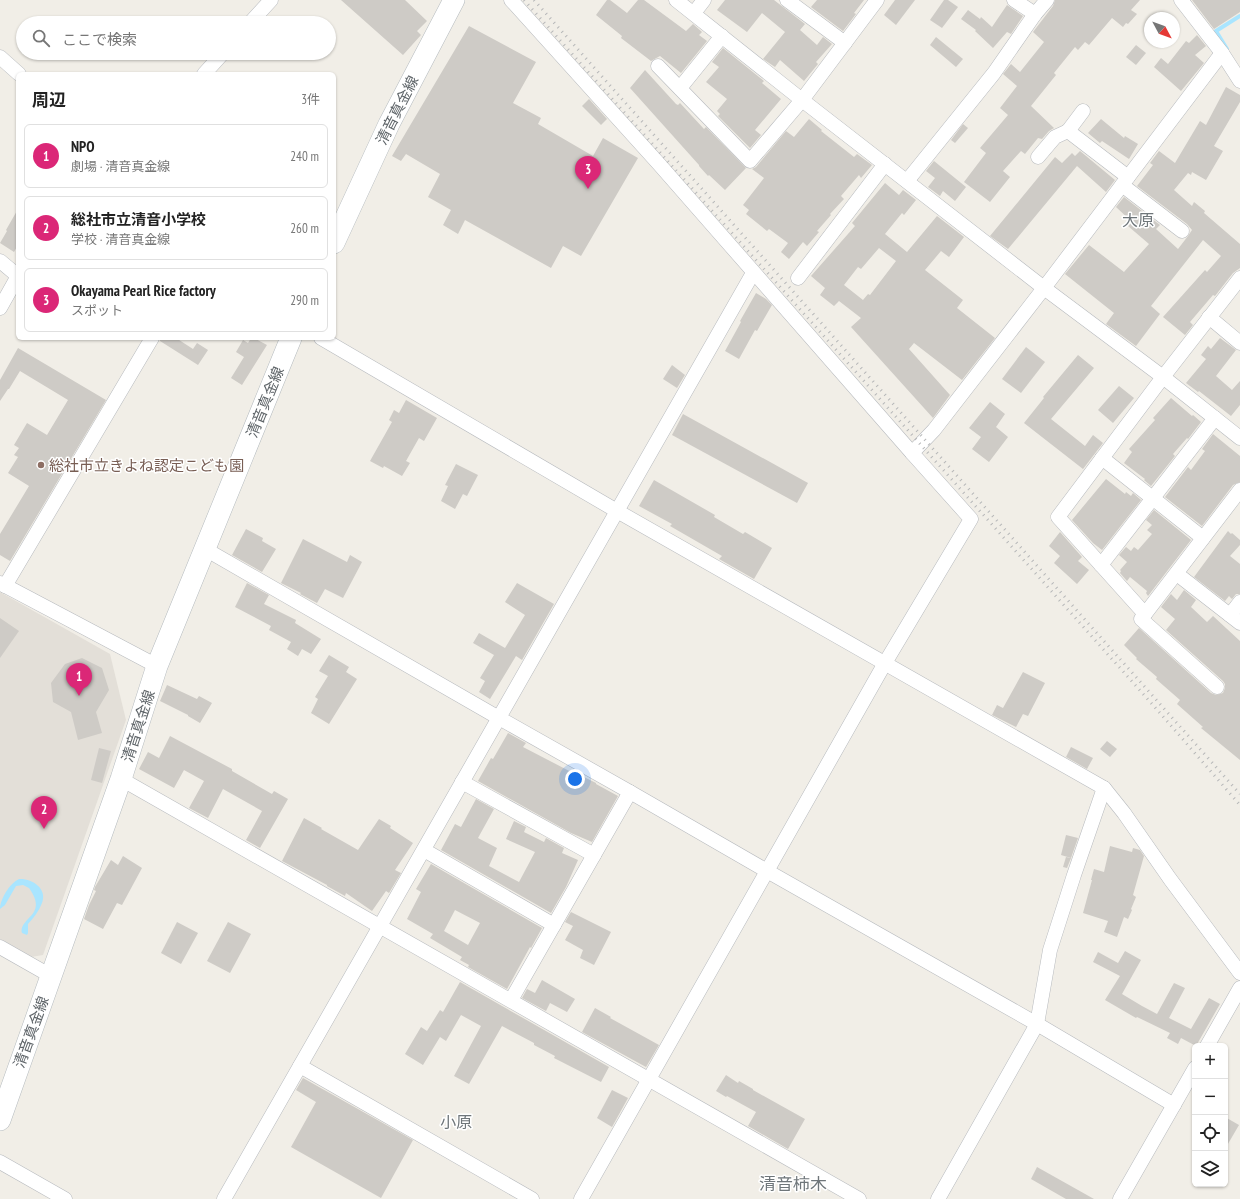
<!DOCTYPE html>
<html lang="ja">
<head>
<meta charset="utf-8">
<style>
  body { margin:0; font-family:"PT Sans Narrow","Noto Sans JP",sans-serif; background:#f2f2f2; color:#222 }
  .controls { position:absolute; right:12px; bottom:12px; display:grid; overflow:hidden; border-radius:6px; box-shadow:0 1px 3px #0004 }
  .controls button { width:36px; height:36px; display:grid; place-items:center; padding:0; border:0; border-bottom:1px solid #e0e0e0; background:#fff; color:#222; font:20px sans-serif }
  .compass { position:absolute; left:1144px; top:12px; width:36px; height:36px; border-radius:50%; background:#fff; box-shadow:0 1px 3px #0004; rotate:131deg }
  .you { position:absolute; left:575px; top:779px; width:14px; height:14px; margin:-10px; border:3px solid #fff; border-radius:50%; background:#1a73e8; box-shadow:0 0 0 6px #1a73e833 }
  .badge { display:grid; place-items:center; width:26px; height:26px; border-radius:50%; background:#db2777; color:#fff; font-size:13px; font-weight:700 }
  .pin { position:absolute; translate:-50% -33px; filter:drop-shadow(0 1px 2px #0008) }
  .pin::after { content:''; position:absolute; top:21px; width:14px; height:12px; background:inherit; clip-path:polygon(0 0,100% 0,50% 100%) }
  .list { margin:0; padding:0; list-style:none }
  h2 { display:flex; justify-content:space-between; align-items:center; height:52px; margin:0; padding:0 16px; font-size:17px }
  h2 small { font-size:13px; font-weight:400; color:#767676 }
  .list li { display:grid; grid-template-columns:26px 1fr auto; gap:12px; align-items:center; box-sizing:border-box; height:64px; margin:0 8px 8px; padding:0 8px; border:1px solid #e0e0e0; border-radius:6px }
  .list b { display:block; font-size:15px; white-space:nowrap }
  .list p { margin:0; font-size:13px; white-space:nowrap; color:#767676 }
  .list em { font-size:13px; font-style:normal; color:#767676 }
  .icon { flex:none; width:22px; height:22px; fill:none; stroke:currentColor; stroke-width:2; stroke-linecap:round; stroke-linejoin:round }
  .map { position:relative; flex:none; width:1240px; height:1199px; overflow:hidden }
  .search { position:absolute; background:#fff; box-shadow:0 1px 3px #0004; left:16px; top:16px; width:320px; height:44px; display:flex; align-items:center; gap:10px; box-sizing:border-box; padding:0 14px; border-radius:22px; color:#767676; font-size:15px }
  .panel { position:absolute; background:#fff; box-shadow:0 1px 3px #0004; left:16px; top:72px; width:320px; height:268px; border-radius:6px }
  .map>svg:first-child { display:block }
</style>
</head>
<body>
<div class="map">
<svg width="1240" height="1199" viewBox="0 0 1240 1199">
  <rect width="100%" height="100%" fill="#f1eee7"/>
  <!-- education -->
  <polygon fill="#e3dfd8" points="0,592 110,654 126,720 43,955 31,957 0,939"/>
  <!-- water -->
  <path fill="#a9e5ff" d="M19 879C31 878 48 888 42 903 39 911 34 917 28 924V933L27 935 22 933C19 917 49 916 29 888L23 885 16 886 5 905 0 909C0 899 10 883 19 879Z"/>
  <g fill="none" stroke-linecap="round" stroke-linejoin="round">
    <!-- stream -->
    <polyline stroke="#a9e5ff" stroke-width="4" points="1227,49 1216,31 1240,16"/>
  </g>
  <!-- building -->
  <g fill="#cecbc6" fill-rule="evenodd">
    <polygon points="341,0 405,0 427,21 417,31 421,35 403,55"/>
    <polygon points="607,0 610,0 627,13 638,0 644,0 686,31 693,24 702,32 699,35 707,41 681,73 660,56 651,61 621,38 622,36 596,15"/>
    <polygon points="725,0 774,0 805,24 800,30 817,45 823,37 832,44 816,62 818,64 804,81 780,60 775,67 763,59 785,32 762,13 747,32 717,10"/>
    <polygon points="817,0 864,0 854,13 856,14 843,31 811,7"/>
    <polygon points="895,0 915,0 896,25 884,15"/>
    <polygon points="944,0 948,0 958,7 942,28 930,20"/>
    <polygon points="1055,0 1140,0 1131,10 1137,14 1128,24 1126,23 1123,27 1112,18 1089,45 1085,42 1078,50 1075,47 1054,73 1056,75 1031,106 1054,128 1049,131 1042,139 1038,138 1025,154 1021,151 1003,171 1010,177 990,202 964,182 986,153 980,148 1008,115 1000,108 1017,86 1003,74 1011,64 1020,72 1044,42 1033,32 1053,6"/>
    <polygon points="1192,0 1240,0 1240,12 1214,29"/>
    <polygon points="1007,5 1023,16 1011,34 1007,32 993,48 975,31 976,30 961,19 968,10 980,19 981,17 992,27"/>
    <polygon points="469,26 536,62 513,103 541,118 538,124 593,156 603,138 638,158 581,256 563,246 551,268 465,220 458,234 443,225 451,210 428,197 440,174 406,154 401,161 392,156"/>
    <polygon points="1197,35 1206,46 1195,55 1204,63 1181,91 1154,67 1161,58 1168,64 1186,41 1189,43"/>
    <polygon points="936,37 963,59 956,67 930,45"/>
    <polygon points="1136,45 1146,53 1136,65 1126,57"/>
    <polygon points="723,48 764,81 762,83 781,99 755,130 761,135 750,148 718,116 720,114 717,111 727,99 706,82 719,67 712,62"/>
    <polygon points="645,70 676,104 678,105 680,103 704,129 706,127 746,168 725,190 709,175 708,176 699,166 699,165 630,88"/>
    <polygon points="1226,87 1240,95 1240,102 1214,146 1223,151 1206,180 1192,172 1191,175 1188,173 1174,190 1192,206 1194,202 1205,211 1204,213 1240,244 1240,268 1233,273 1215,296 1213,295 1190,322 1193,325 1185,335 1163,317 1205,270 1207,272 1221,256 1203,240 1151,306 1160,314 1136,346 1106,324 1114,313 1065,274 1089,245 1124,272 1149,244 1128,226 1132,222 1116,207 1124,197 1160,225 1156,229 1178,249 1188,236 1192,230 1187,224 1137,186 1153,165 1150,163 1159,151 1175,163 1200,121 1206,125"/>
    <polygon points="589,99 607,119 601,125 582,106"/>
    <polygon points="809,119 822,130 821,131 854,157 857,154 872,165 861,178 859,175 841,196 844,199 830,214 831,215 817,231 819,232 807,246 803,242 789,259 781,252 788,243 769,229 767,231 746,214 749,210 743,205 764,178 752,169 756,167 786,131 794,137"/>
    <polygon points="1101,119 1124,138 1125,136 1138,144 1129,159 1102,141 1100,143 1088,133"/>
    <polygon points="963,124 968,128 955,143 951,140"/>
    <polygon points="1080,151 1115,180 1106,192 1077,166 1008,249 990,236 1055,157 1062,163 1072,153 1075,156"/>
    <polygon points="934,161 966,187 955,201 943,191 940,196 928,187 935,178 926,171"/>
    <path d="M885 183 899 195 903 190 916 200 904 215 902 213 885 234 907 252 937 216 964 237 949 257 941 251 925 270 963 300 957 308 995 338 962 380 914 343 909 349 950 395 933 418 851 327 861 318 839 301 834 306 820 295 825 288 811 276 855 226 852 223ZM879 248 896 261 870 295 868 294 863 300 844 285 858 267 861 269Z"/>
    <polygon points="18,209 18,245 14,252 0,243 7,231 6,230"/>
    <polygon points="756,293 766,299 772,305 757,331 755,330 739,359 725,351 741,322 740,321"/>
    <polygon points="160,338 176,338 193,349 197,343 208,350 198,365 160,341"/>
    <polygon points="251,338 254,338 267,345 242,385 231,378 244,357 236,352 243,340 248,343"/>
    <polygon points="1220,338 1236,350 1216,376 1232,390 1240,381 1240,405 1231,416 1199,391 1198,392 1186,383 1206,359 1201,355 1208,346 1211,349"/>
    <polygon points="1026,347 1045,362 1021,393 1002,379"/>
    <polygon points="18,348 106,400 10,561 0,555 0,534 29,486 8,473 18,457 14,455 19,448 14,445 27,423 47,435 68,400 20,371 9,389 8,389 0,401 0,380"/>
    <polygon points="1078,355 1094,368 1051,419 1085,446 1093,435 1103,443 1083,469 1024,423 1044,398 1043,397"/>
    <polygon points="672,365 685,375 677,388 663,379"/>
    <polygon points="1119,386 1134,398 1113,423 1098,410"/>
    <polygon points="1171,398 1192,416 1193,415 1201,422 1188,439 1187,438 1173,454 1175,456 1151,486 1144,480 1145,479 1124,463 1132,452 1129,449 1155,420 1153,418"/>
    <polygon points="406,400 437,418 424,441 419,438 406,461 410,463 402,476 384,466 383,468 370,461 392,422 389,420 394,410 399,413"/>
    <polygon points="990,402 1005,414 996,427 1008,437 989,462 972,449 981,437 969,428"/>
    <polygon points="683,414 808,483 797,503 672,435"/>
    <polygon points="1213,434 1240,456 1240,482 1233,485 1202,526 1165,497 1188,467 1191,470 1205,451 1202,449"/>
    <polygon points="456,464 478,475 467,496 463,494 455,509 441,501 448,486 445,485"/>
    <polygon points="1106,479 1125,494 1126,492 1131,496 1133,493 1141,500 1102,550 1093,543 1072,520"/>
    <polygon points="654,480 715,515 714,517 743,534 745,532 772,548 754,579 719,559 722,556 670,526 672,524 639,506"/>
    <polygon points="1154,510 1191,540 1148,596 1146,593 1147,591 1130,577 1127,581 1120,573 1121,571 1120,570 1127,562 1119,555 1126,547 1131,551 1134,547 1138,550 1152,534 1147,530 1152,525 1146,520"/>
    <polygon points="246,529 263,538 262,541 276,549 262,572 232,555"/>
    <polygon points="1228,531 1231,534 1232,533 1240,540 1240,545 1230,556 1240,564 1240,594 1236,594 1232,599 1229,596 1225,601 1194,577"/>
    <polygon points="1060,532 1082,557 1078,561 1089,570 1077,584 1054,563 1060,556 1049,546"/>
    <polygon points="303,539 347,562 350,555 362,562 343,598 325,589 317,603 300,594 301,593 281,583"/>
    <polygon points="247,583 269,595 264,604 296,620 295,623 321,639 311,654 302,649 298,656 287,649 291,642 269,630 271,626 235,607"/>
    <polygon points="517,583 554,604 522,660 516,656 490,699 479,692 485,681 480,678 494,655 473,643 479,633 505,648 525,615 505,602"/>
    <polygon points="1184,590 1196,600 1191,607 1207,622 1213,616 1240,641 1240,760 1201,728 1203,727 1177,704 1180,700 1156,679 1157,677 1136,659 1137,658 1124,645 1139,628 1211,693 1216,695 1223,693 1225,688 1225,684 1223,681 1166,630 1175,619 1161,607 1171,594 1177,600"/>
    <polygon points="0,618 19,631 0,658"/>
    <polygon points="329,655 349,667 346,672 357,679 329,724 311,713 318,699 315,697 328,676 319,671"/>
    <polygon points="82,658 102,668 109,690 96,712 102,733 78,740 71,712 53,702 51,683 65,664"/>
    <polygon points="1023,672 1045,683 1028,716 1023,714 1016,727 992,715 997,705 1003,708"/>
    <polygon points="167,685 197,699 199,696 212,703 200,723 188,716 188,715 160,701"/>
    <polygon points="508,733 526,743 523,747 577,775 578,774 596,783 596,784 618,796 592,842 571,833 478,781 491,758 493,759"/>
    <polygon points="170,736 232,769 232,771 272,794 274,791 288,799 260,848 246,840 262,811 223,789 208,818 189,808 204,781 184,770 174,788 139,769 148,752 159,758"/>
    <polygon points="1107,741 1117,749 1110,757 1100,749"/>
    <polygon points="1071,747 1093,758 1087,769 1066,757"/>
    <polygon points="99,748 111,751 102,783 91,780"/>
    <polygon points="476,799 494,809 478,838 497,848 489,866 519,882 535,852 506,839 514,821 526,827 524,832 544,842 546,838 564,848 562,853 578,860 566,887 551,913 441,850 455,824 461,827"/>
    <polygon points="304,818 322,828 321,829 358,850 379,819 391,826 390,828 413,843 395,870 401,873 389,893 386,891 372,911 346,893 345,896 327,886 327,885 282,861"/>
    <polygon points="1066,835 1078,838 1071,858 1061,855"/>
    <polygon points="1110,846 1132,852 1133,848 1140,850 1144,856 1133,895 1136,897 1131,909 1132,910 1128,919 1124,917 1117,937 1104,932 1108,921 1083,913 1092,880 1091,880 1094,869 1104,872"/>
    <polygon points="123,856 142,868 122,905 117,903 103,929 84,919 89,905 96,891 94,890 95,887 111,860 118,865"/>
    <polygon points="1066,857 1071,858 1067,868 1063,867"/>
    <path d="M431 864 542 928 531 948 530 947 507 989 468 967 469 965 460 960 462 957 430 938 433 934 407 919 421 892 416 889ZM455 910 480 923 468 945 444 931Z"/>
    <polygon points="571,912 611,932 594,965 580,958 583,950 565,940 573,926 565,922"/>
    <polygon points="177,922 198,933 181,964 161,953"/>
    <polygon points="228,922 251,934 230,973 207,961"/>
    <polygon points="1125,951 1141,960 1122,994 1142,1006 1157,1014 1174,983 1185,988 1169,1018 1191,1029 1209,998 1220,1004 1196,1046 1181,1038 1178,1044 1167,1038 1170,1033 1137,1017 1136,1018 1105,1000 1120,976 1093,962 1098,952 1118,963"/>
    <polygon points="542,980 575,999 567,1012 550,1003 546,1011 522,998 527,989 535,993"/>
    <polygon points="460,982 609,1067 601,1082 554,1058 555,1056 534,1045 534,1043 502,1026 469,1084 454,1076 481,1026 461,1015 446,1041 440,1037 423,1065 405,1054 421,1027 427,1031 440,1010 443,1012"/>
    <polygon points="595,1008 611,1017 610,1018 659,1045 646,1067 582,1032"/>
    <polygon points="726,1075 738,1083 739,1081 753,1089 753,1090 805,1119 788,1149 748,1126 756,1112 727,1096 726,1097 716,1091"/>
    <polygon points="303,1078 413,1140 381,1198 291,1147 316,1102 296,1090"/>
    <polygon points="612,1090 628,1098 612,1127 597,1118"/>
    <polygon points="1225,1117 1239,1125 1225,1149"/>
    <polygon points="1037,1167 1094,1199 1066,1199 1031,1179"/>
  </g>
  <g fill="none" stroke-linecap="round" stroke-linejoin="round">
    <!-- street casing -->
    <g stroke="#b7babe" stroke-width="15">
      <g id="street">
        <polyline points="511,0 659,164 912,453"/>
        <polyline points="676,0 802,100 1044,288 1163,377 1240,438"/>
        <polyline points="787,0 845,43"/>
        <polyline points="1014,0 1035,14"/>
        <polyline points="1181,0 1222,53 1240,81"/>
        <polyline points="694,13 704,0"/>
        <polyline points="250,23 271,0"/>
        <polyline points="0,57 19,74"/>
        <polyline points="658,66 750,161 802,100 877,0"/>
        <polyline points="204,74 223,53"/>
        <polyline points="680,88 722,36"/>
        <polyline points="1083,111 1068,131 1128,177"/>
        <polyline points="1038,157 1055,137 1068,131"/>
        <polyline points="907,181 994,73 1035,14 1047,0"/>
        <polyline points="1122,185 1182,231"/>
        <polyline points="0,261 18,276 0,308"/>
        <polyline points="798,278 885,164"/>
        <polyline points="1240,278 1163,377 1058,517 1145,614 1240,490"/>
        <polyline points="1209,317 1240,343"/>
        <polyline points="321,338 617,511 1104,788 1124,813 1170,879 1240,973"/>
        <polyline points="1102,458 1203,538"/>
        <polyline points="205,549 499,718 630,792 767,871 1037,1024 1174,1105"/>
        <polyline points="1101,565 1215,418"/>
        <polyline points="1177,574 1240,623"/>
        <polyline points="0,583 157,666"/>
        <polyline points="5,586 152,338"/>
        <polyline points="1145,614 1141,619 1217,687"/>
        <polyline points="1230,615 1240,602"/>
        <polyline points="121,779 859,1199"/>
        <polyline points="462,782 594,855"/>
        <polyline points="424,850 554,925"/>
        <polyline points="0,947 51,976"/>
        <polyline points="511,1000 630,792"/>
        <polyline points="1207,1046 1240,988"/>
        <polyline points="300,1066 532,1199"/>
        <polyline points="0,1162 65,1199"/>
        <polyline points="224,1199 753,273"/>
        <polyline points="581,1199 885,663 971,519 912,453 934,430 1044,288 1222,53"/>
        <polyline points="938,1199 1037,1024 1050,950 1074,875 1104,788"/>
        <polyline points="1120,1199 1195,1068"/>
      </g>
    </g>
    <!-- secondary casing -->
    <g stroke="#b5bbbf" stroke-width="22">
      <g id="secondary">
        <polyline points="334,243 389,124 454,0"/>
        <polyline points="0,1120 121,779 157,666 291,338"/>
      </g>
    </g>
    <!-- street -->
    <use href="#street" stroke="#fff" stroke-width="14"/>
    <!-- secondary -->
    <use href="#secondary" stroke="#fff" stroke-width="21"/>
    <!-- rail -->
    <g stroke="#b6b7b8" stroke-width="3" stroke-dasharray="1 5" stroke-linecap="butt">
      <polyline points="524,0 1153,705 1240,805"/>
      <polyline points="534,0 1240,794"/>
    </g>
  </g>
  <!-- markers -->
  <circle fill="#8d6e63" stroke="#fff" stroke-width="1.5" cx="41" cy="465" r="4"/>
  <g text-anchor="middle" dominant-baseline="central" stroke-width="3" stroke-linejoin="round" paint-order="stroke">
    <!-- street labels -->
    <g font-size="15" fill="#5e6468" stroke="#fff">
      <text transform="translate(397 110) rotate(-63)">清音真金線</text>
      <text transform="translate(265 402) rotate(-68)">清音真金線</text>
      <text transform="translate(138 726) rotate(-72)">清音真金線</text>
      <text transform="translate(31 1032) rotate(-70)">清音真金線</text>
    </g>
    <!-- education labels -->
    <g font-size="15" fill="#785e54" stroke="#fff" text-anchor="start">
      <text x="49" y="465">総社市立きよね認定こども園</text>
    </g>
    <!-- neighbourhood labels -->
    <g font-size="16" fill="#6f767a" stroke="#fff">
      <text x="1138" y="220">大原</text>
      <text x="456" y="1122">小原</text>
    </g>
    <!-- quarter labels -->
    <g font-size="17" fill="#6f767a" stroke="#fff">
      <text x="793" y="1184">清音柿木</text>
    </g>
  </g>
</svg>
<div class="controls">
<button>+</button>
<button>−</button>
<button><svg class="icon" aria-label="locate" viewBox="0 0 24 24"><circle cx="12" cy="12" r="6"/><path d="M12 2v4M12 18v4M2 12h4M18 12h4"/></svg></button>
<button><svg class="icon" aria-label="layers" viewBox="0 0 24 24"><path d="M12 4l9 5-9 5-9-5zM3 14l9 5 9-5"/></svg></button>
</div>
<svg class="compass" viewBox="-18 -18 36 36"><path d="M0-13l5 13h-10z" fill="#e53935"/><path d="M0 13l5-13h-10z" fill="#767676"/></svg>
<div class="you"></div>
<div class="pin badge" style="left:79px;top:696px">1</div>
<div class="pin badge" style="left:44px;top:829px">2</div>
<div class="pin badge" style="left:588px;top:189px">3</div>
<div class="search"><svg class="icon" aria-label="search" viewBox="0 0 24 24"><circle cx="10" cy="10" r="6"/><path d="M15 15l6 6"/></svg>ここで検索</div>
<section class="panel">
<h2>周辺<small>3件</small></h2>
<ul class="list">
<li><span class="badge">1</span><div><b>NPO</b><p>劇場 · 清音真金線</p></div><em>240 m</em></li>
<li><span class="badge">2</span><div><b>総社市立清音小学校</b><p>学校 · 清音真金線</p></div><em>260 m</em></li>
<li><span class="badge">3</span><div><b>Okayama Pearl Rice factory</b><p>スポット</p></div><em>290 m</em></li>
</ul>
</section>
</div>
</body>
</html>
